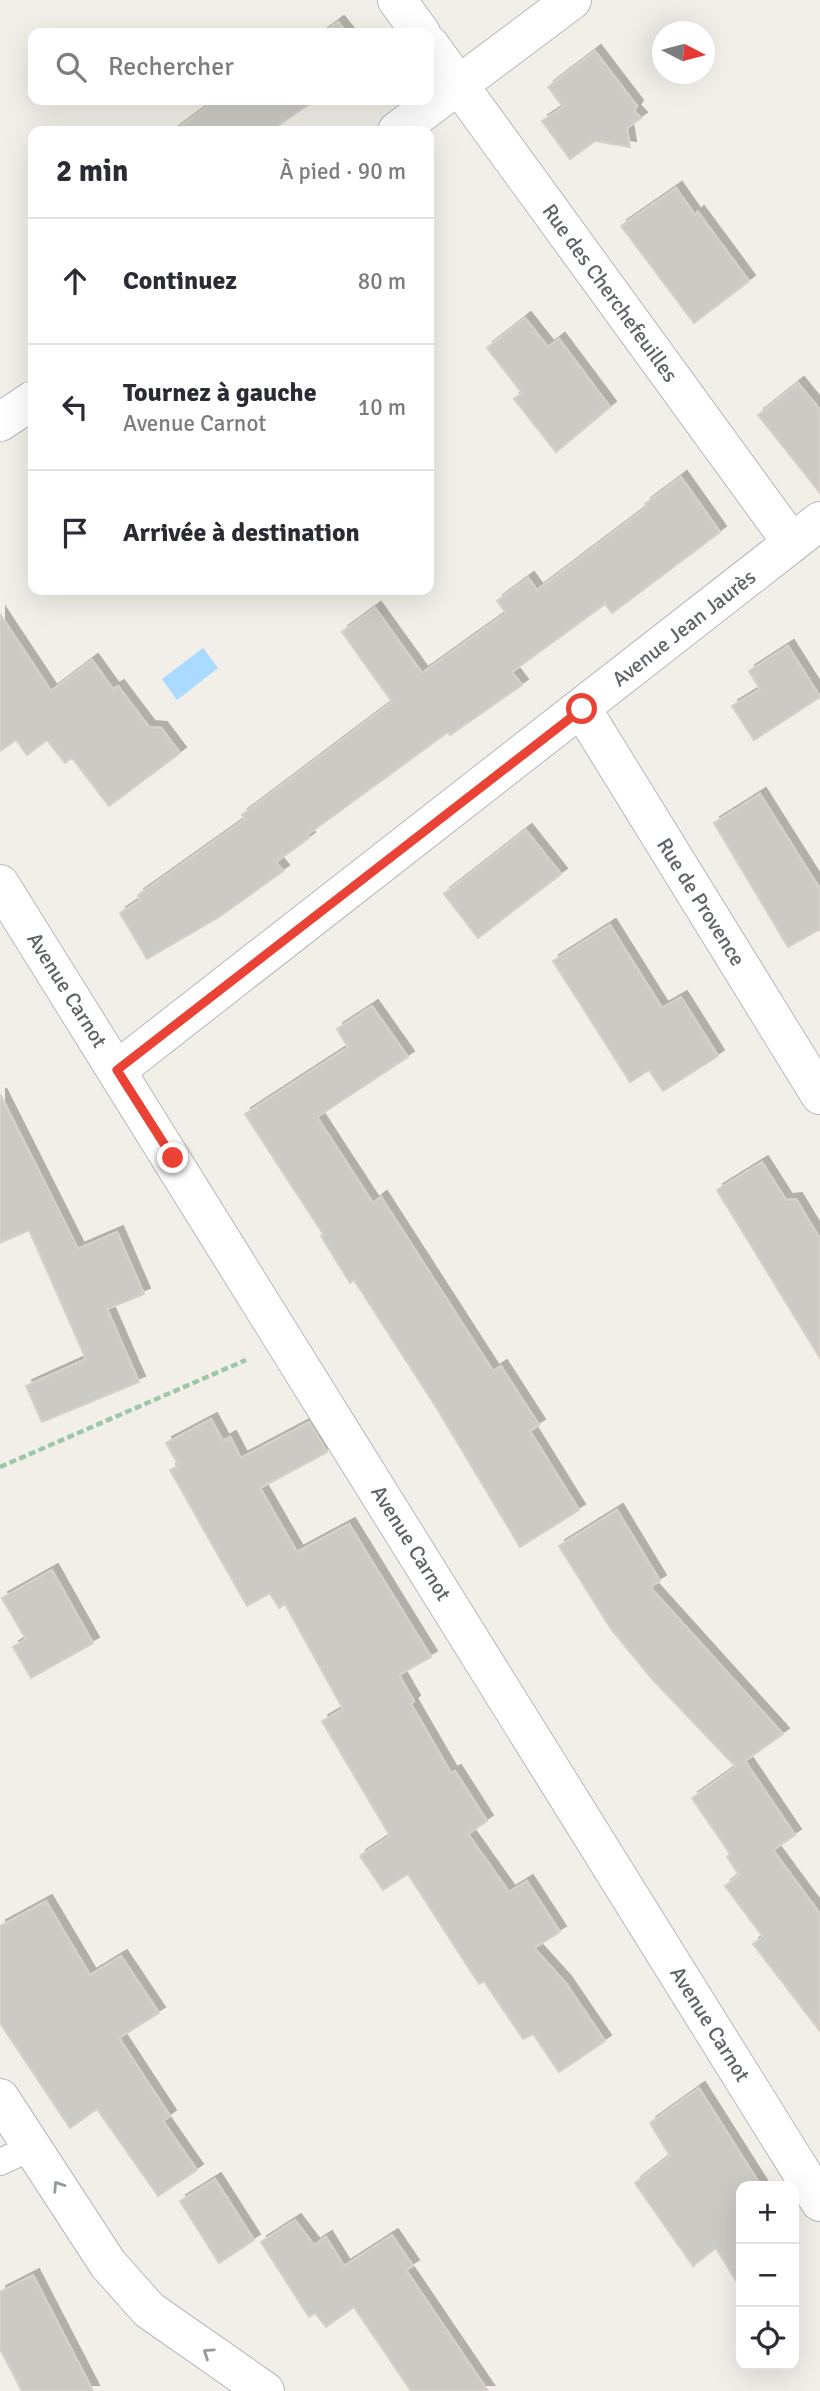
<!DOCTYPE html>
<html lang="fr">
<head>
<meta charset="utf-8">
<style>
  body { margin:0; font-family:Signika,sans-serif; background:#f2f2f3; color:#2b2b33 }
  .controls { position:absolute; right:21px; bottom:21px; display:grid; overflow:hidden; border-radius:14px; box-shadow:0 7px 28px #0002 }
  .controls button { width:63px; height:63px; display:grid; place-items:center; padding:0; border:0; border-bottom:2px solid #e1e1e2; background:#fff; color:#2b2b33; font:35px sans-serif }
  .compass { position:absolute; left:652px; top:21px; width:63px; height:63px; border-radius:50%; background:#fff; box-shadow:0 7px 28px #0002; rotate:96deg }
  .stop { position:absolute; width:21px; height:21px; margin:-16px; border:5px solid #ea4335; border-radius:50%; background:#fff }
  .stop.end { background:#ea4335; border-color:#fff; box-shadow:0 2px 7px #0008 }
  .list { margin:0; padding:0; list-style:none }
  h2 { display:flex; justify-content:space-between; align-items:center; height:91px; margin:0; padding:0 28px; font-size:30px }
  h2 small { font-size:23px; font-weight:400; color:#7c7c81 }
  .list li { display:grid; grid-template-columns:46px 1fr auto; gap:21px; align-items:center; box-sizing:border-box; height:126px; padding:0 28px; border-top:2px solid #e1e1e2 }
  .list b { display:block; font-size:26px; white-space:nowrap }
  .list p { margin:0; font-size:23px; white-space:nowrap; color:#7c7c81 }
  .list em { font-size:23px; font-style:normal; color:#7c7c81 }
  .icon { flex:none; width:38px; height:38px; fill:none; stroke:currentColor; stroke-width:2; stroke-linecap:round; stroke-linejoin:round }
  .map { position:relative; flex:none; width:820px; height:2391px; overflow:hidden }
  .search { position:absolute; background:#fff; box-shadow:0 7px 28px #0002; left:28px; top:28px; width:406px; height:77px; display:flex; align-items:center; gap:18px; box-sizing:border-box; padding:0 24px; border-radius:14px; color:#7c7c81; font-size:26px }
  .panel { position:absolute; background:#fff; box-shadow:0 7px 28px #0002; left:28px; top:126px; width:406px; height:469px; border-radius:14px }
  .map>svg:first-child { display:block }
</style>
</head>
<body>
<div class="map">
<svg width="820" height="2391" viewBox="0 0 820 2391">
  <defs>
    <filter id="shadow"><feDropShadow dx="6" dy="-6" stdDeviation="0" flood-color="#0004"/></filter>
  </defs>
  <rect width="100%" height="100%" fill="#f1efe8"/>
  <!-- water -->
  <polygon fill="#aadaff" points="203,648 218,668 177,700 162,679"/>
  <!-- building -->
  <g fill="#cccac5" stroke="#d6d1c6" stroke-width="2" filter="url(#shadow)">
    <polygon points="338,22 347,33 323,33"/>
    <polygon points="595,51 637,106 634,111 641,118 627,128 630,147 595,141 570,159 542,121 563,107 548,87"/>
    <polygon points="216,100 315,100 270,131 174,131"/>
    <polygon points="676,188 695,215 698,212 749,281 694,323 621,226"/>
    <polygon points="525,318 548,347 559,339 610,407 556,452 514,399 522,393 487,348"/>
    <polygon points="798,383 820,410 820,493 758,415"/>
    <polygon points="681,477 720,532 612,613 605,604 512,672 522,685 450,735 448,732 307,835 309,838 276,862 283,871 219,917 147,959 120,913 140,900 138,895 245,819 242,815 392,702 342,632 375,608 422,673 506,613 497,601 528,578 537,590 647,507 645,504"/>
    <polygon points="0,614 51,691 92,660 113,689 118,686 149,727 161,728 180,753 109,806 72,758 65,763 47,740 27,755 16,740 0,751"/>
    <polygon points="788,646 820,697 754,740 732,706 760,689 749,671"/>
    <polygon points="760,794 820,889 820,929 788,947 714,823"/>
    <polygon points="526,830 561,874 478,938 444,894"/>
    <polygon points="610,925 662,1008 681,997 718,1056 663,1091 649,1070 630,1082 553,961"/>
    <polygon points="372,1006 408,1057 317,1117 373,1203 381,1197 493,1371 501,1366 539,1425 530,1431 579,1510 520,1547 436,1407 354,1280 350,1283 321,1236 323,1234 245,1114 348,1047 337,1029"/>
    <polygon points="0,1094 78,1249 117,1232 144,1294 107,1309 139,1382 42,1422 26,1386 86,1359 29,1230 0,1243"/>
    <polygon points="762,1162 786,1200 796,1199 820,1239 820,1358 717,1190"/>
    <polygon points="211,1419 223,1441 230,1437 241,1458 309,1422 327,1452 260,1488 297,1552 349,1524 431,1657 399,1675 414,1701 411,1704 451,1773 455,1771 487,1821 468,1834 509,1892 527,1881 560,1932 534,1948 565,1982 605,2041 559,2072 533,2034 523,2039 484,1981 479,1984 408,1874 383,1890 360,1856 390,1836 322,1721 343,1709 285,1604 279,1608 270,1593 247,1606 170,1470 179,1466 166,1443"/>
    <polygon points="617,1510 660,1581 650,1587 783,1734 745,1761 795,1835 773,1850 820,1914 820,2031 753,1944 763,1937 725,1886 739,1875 727,1857 730,1854 692,1798 736,1767 653,1680 611,1629 559,1546"/>
    <polygon points="52,1570 93,1643 31,1678 13,1647 26,1639 2,1598"/>
    <polygon points="46,1901 90,1975 121,1956 159,2013 119,2038 170,2116 163,2121 197,2170 158,2196 97,2109 70,2128 0,2023 0,1926"/>
    <polygon points="699,2088 761,2186 741,2186 741,2289 716,2248 693,2266 635,2183 670,2156 650,2123"/>
    <polygon points="215,2179 254,2240 219,2263 180,2201"/>
    <polygon points="295,2220 314,2245 326,2237 344,2266 392,2235 413,2266 406,2270 488,2391 411,2391 354,2307 326,2327 315,2313 309,2317 261,2242"/>
    <polygon points="33,2275 93,2391 22,2391 0,2349 0,2292"/>
  </g>
  <g fill="none" stroke-linecap="round" stroke-linejoin="round">
    <!-- service casing -->
    <g stroke="#b5b8bc" stroke-width="28">
      <polyline id="service" points="0,2162 33,2147"/>
    </g>
    <!-- minor casing -->
    <g stroke="#b5b8bc" stroke-width="40">
      <g id="minor">
        <polyline points="397,0 421,33"/>
        <polyline points="429,44 792,543"/>
        <polyline points="397,131 572,0"/>
        <polyline points="0,422 33,400"/>
        <polyline points="582,709 820,1095"/>
        <polyline points="117,1070 820,521"/>
      </g>
    </g>
    <!-- tertiary casing -->
    <g stroke="#b5b8bc" stroke-width="40">
      <g id="tertiary">
        <polyline points="0,884 820,2202"/>
        <polyline points="0,2098 108,2264 149,2310 265,2391"/>
      </g>
    </g>
    <!-- path -->
    <polyline stroke="#9cc7a9" stroke-width="4.5" stroke-dasharray="7 3.5" stroke-linecap="butt" points="0,1467 246,1360"/>
    <!-- service -->
    <use href="#service" stroke="#fff" stroke-width="26"/>
    <!-- minor -->
    <use href="#minor" stroke="#fff" stroke-width="38"/>
    <!-- tertiary -->
    <use href="#tertiary" stroke="#fff" stroke-width="38"/>
  </g>
  <!-- one-way arrows -->
  <defs><path id="oneway-chevron" d="M-2-3.5L2.5 0L-2 3.5" fill="none" stroke-width="1.6" stroke-linecap="round" stroke-linejoin="round" transform="scale(1.75)"/></defs>
  <g stroke="#979a9d">
    <use href="#oneway-chevron" transform="translate(58 2186) rotate(-123)"/>
    <use href="#oneway-chevron" transform="translate(208 2353) rotate(-146)"/>
  </g>
  <g fill="none" stroke-linecap="round" stroke-linejoin="round">
    <!-- route -->
    <polyline stroke="#ea4335" stroke-width="9" points="173,1158 117,1070 582,709"/>
  </g>
  <g text-anchor="middle" dominant-baseline="central" stroke-width="5" stroke-linejoin="round" paint-order="stroke">
    <!-- street labels -->
    <g font-size="21" fill="#5f6368" stroke="#fff">
      <text transform="translate(610 293) rotate(54)">Rue des Cherchefeuilles</text>
      <text transform="translate(684 628) rotate(-38)">Avenue Jean Jaurès</text>
      <text transform="translate(701 902) rotate(58)">Rue de Provence</text>
      <text transform="translate(67 990) rotate(58)">Avenue Carnot</text>
      <text transform="translate(411 1543) rotate(58)">Avenue Carnot</text>
      <text transform="translate(710 2024) rotate(58)">Avenue Carnot</text>
    </g>
  </g>
</svg>
<div class="controls">
<button>+</button>
<button>−</button>
<button><svg class="icon" aria-label="locate" viewBox="0 0 24 24"><circle cx="12" cy="12" r="6"/><path d="M12 2v4M12 18v4M2 12h4M18 12h4"/></svg></button>
</div>
<svg class="compass" viewBox="-18 -18 36 36"><path d="M0-13l5 13h-10z" fill="#e53935"/><path d="M0 13l5-13h-10z" fill="#7c7c81"/></svg>
<div class="stop" style="left:582px;top:709px"></div>
<div class="stop end" style="left:173px;top:1158px"></div>
<div class="search"><svg class="icon" aria-label="search" viewBox="0 0 24 24"><circle cx="10" cy="10" r="6"/><path d="M15 15l6 6"/></svg>Rechercher</div>
<section class="panel">
<h2>2 min<small>À pied · 90 m</small></h2>
<ul class="list">
<li><svg class="icon" aria-label="ahead" viewBox="0 0 24 24"><path d="M12 20V5M6 11l6-6 6 6"/></svg><div><b>Continuez</b></div><em>80 m</em></li>
<li><svg class="icon" aria-label="left" viewBox="0 0 24 24"><path d="M17 20v-9H6M10 6l-5 5 5 5"/></svg><div><b>Tournez à gauche</b><p>Avenue Carnot</p></div><em>10 m</em></li>
<li><svg class="icon" aria-label="arrive" viewBox="0 0 24 24"><path d="M6 21V4h12l-3 4 3 4H6"/></svg><div><b>Arrivée à destination</b></div></li>
</ul>
</section>
</div>
</body>
</html>
